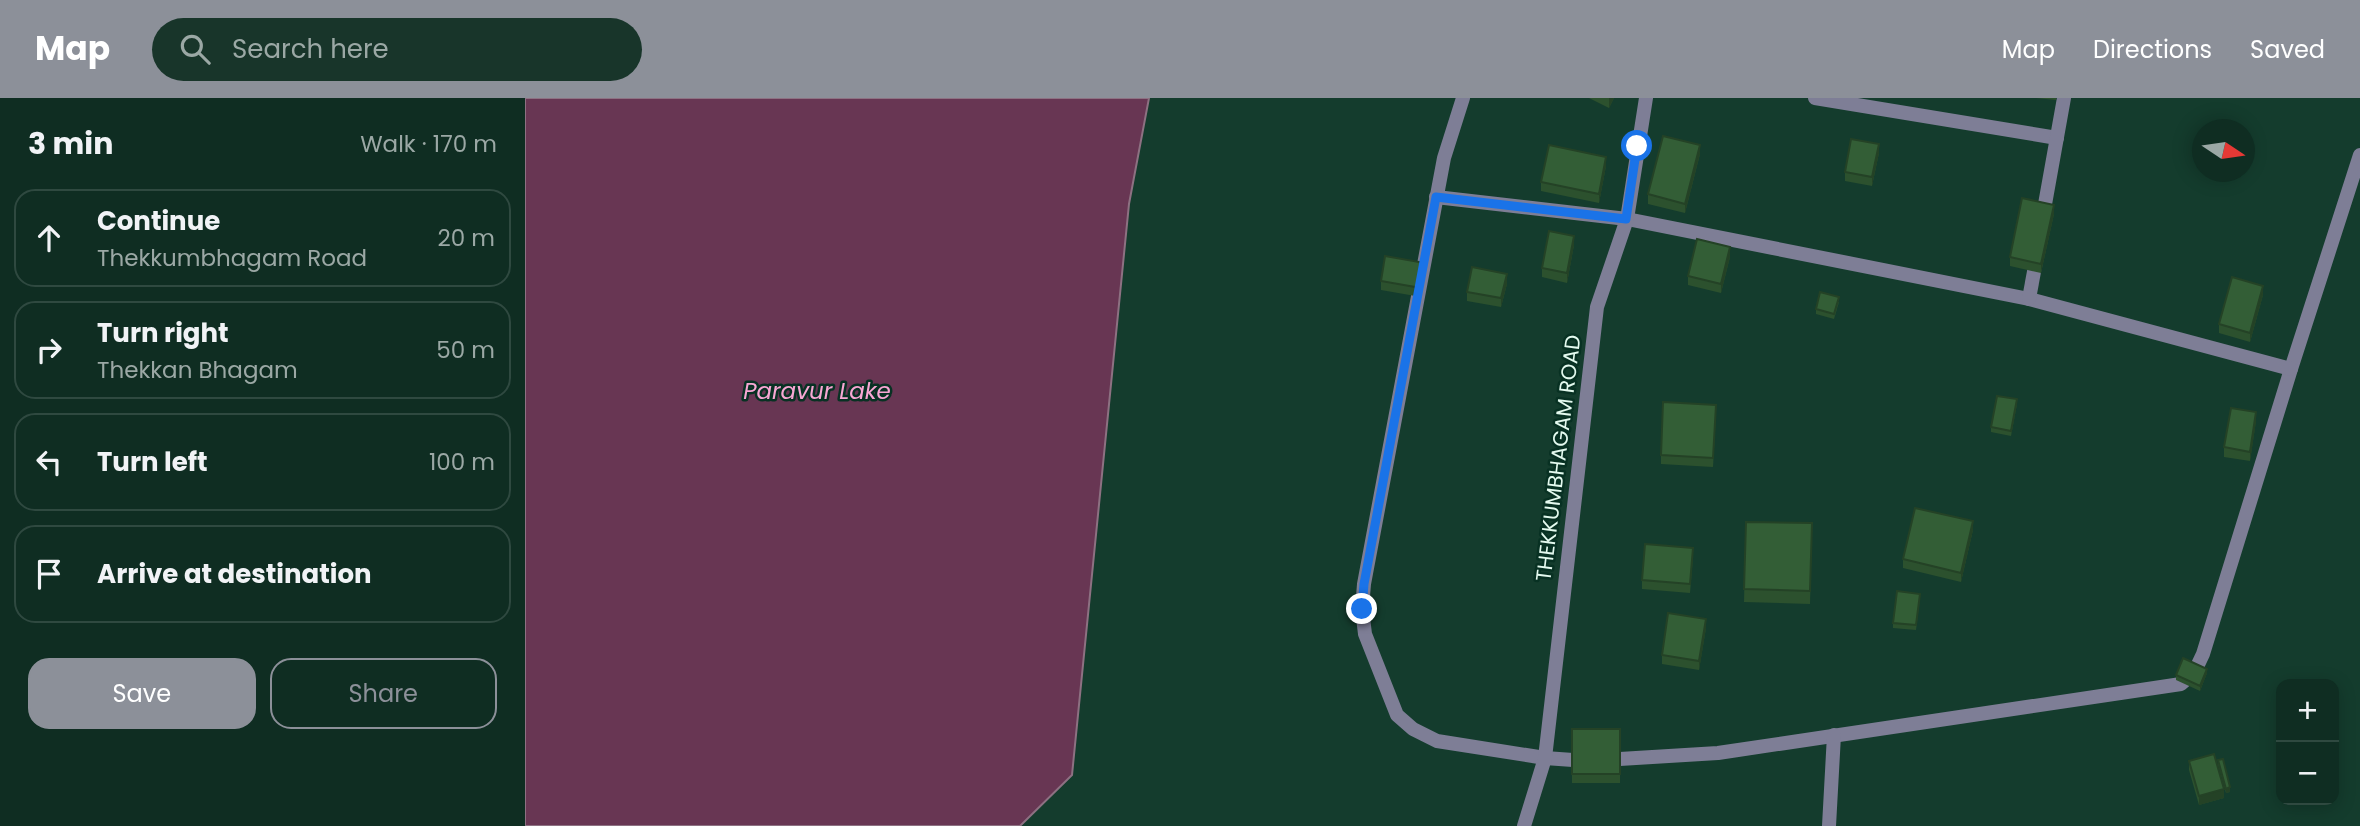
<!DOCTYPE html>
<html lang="en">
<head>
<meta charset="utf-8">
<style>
  body { margin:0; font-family:Poppins,sans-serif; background:#18352a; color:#f1f3f6 }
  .controls { position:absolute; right:21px; bottom:21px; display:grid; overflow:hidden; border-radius:14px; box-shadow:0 4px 18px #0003 }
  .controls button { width:63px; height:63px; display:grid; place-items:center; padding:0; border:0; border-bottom:2px solid #2f4940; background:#0f2d22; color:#f1f3f6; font:35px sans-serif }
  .compass { position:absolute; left:1667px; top:21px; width:63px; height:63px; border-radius:50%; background:#0f2d22; box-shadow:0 4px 18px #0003; rotate:103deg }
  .stop { position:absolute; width:21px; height:21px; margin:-16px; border:5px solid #1a73e8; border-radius:50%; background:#fff }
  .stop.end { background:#1a73e8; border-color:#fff; box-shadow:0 2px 7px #0008 }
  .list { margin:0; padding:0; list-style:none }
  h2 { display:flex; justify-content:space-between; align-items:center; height:91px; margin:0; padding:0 28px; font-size:30px }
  h2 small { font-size:23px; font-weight:400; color:#9ba8a5 }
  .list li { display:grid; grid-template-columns:46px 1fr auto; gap:21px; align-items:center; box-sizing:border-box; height:98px; margin:0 14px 14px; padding:0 14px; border:2px solid #2f4940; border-radius:21px }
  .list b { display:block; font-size:26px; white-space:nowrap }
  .list p { margin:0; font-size:23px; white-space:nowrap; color:#9ba8a5 }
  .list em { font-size:23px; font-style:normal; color:#9ba8a5 }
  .actions { display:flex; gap:14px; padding:21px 28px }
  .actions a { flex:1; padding:16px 0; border:2px solid #8c9099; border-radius:21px; text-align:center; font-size:24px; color:#8c9099 }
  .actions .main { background:#8c9099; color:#fff }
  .icon { flex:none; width:38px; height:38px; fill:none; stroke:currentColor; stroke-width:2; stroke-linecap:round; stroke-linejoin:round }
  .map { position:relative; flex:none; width:1835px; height:728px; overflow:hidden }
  header { display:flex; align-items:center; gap:42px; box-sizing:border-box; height:98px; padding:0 35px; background:#8c9099; color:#fff }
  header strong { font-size:33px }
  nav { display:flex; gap:38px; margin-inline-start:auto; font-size:24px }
  .search { width:490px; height:63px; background:#18352a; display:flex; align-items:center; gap:18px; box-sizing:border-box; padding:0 24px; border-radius:38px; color:#9ba8a5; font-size:26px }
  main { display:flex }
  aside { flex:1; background:#0f2d22 }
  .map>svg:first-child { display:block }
</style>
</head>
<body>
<header>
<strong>Map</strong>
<div class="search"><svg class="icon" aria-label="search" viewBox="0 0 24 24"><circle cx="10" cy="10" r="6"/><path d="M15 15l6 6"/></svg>Search here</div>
<nav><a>Map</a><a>Directions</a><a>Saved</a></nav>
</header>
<main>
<aside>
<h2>3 min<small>Walk · 170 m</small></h2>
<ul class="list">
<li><svg class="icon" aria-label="ahead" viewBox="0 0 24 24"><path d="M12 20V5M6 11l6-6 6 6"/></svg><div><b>Continue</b><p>Thekkumbhagam Road</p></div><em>20 m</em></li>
<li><svg class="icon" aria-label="right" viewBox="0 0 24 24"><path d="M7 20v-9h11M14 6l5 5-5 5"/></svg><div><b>Turn right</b><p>Thekkan Bhagam</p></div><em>50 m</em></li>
<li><svg class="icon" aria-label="left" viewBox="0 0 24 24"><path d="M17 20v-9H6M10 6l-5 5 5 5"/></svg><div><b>Turn left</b></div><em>100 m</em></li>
<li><svg class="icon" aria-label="arrive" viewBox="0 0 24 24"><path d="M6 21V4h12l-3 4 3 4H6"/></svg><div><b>Arrive at destination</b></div></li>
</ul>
<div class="actions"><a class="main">Save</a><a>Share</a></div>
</aside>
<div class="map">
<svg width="1835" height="728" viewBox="0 0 1835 728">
  <rect width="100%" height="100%" fill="#143c2d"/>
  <!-- water -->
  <polygon fill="#683653" stroke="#8d7182" stroke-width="2" points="0,0 624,0 604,106 547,677 495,728 0,728"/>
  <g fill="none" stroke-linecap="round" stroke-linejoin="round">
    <!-- minor -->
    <g stroke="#7e7e96" stroke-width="14">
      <polyline points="938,0 919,60 839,486 837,511 840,536 872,617 888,631 912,643 1020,660 1062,663 1193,655 1656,586 1669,575 1678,556 1766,271 1835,57"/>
      <polyline points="1290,0 1532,40"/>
      <polyline points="911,99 1102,121 1504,201 1766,271"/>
      <polyline points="1517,123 1539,0"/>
      <polyline points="1504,201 1512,157"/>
      <polyline points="999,728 1020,660 1072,209 1102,121 1121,0"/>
      <polyline points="1304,728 1309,637"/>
    </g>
  </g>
  <!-- wall -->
  <g fill="#2c512e">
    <polygon points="1064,0 1089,0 1084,10"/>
    <polygon points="1511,0 1531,0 1531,2"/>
    <polygon points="1354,55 1347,88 1320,83 1320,74"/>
    <polygon points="1175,56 1160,115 1123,106 1123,96"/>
    <polygon points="1081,68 1074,105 1016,93 1016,84"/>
    <polygon points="1529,116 1516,175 1485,168 1485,159"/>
    <polygon points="1049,147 1042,185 1017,179 1017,170"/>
    <polygon points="1205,159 1196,195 1163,187 1163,178"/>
    <polygon points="900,175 896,199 856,192 856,183"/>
    <polygon points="982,186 976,209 942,203 942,194"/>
    <polygon points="1738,197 1725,244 1694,235 1694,226"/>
    <polygon points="1314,204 1309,221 1291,216 1291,211"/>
    <polygon points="1492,306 1486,338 1466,334 1466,329"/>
    <polygon points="1191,316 1188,369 1136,366 1136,357"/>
    <polygon points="1731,323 1725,363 1699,359 1699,349"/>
    <polygon points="1221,424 1287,425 1285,506 1219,504"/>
    <polygon points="1448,432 1436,484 1378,470 1378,461"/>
    <polygon points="1168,459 1165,495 1117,491 1117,482"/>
    <polygon points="1395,500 1391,532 1368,530 1368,525"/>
    <polygon points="1181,530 1174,572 1137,566 1137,557"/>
    <polygon points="1682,575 1675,593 1651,582 1651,577"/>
    <rect x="1047" y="631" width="48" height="54"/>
    <polygon points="1693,662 1705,694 1701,695 1693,667"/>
    <polygon points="1664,663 1699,700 1674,707 1664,672"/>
  </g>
  <!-- shaded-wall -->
  <g fill="#244226">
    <polygon points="1084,0 1089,0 1084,10"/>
    <polygon points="1354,46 1354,55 1347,88 1347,79"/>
    <polygon points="1175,47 1175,56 1160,115 1160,106"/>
    <polygon points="1081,59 1081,68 1074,105 1074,96"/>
    <polygon points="1529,107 1529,116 1516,175 1516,166"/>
    <polygon points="1049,138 1049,147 1042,185 1042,175"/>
    <polygon points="1205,149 1205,159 1196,195 1196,186"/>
    <polygon points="900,165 900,175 896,199 896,190"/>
    <polygon points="982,176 982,186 976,209 976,200"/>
    <polygon points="1738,188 1738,197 1725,244 1725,235"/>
    <polygon points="1731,314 1731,323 1725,363 1725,354"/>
    <polygon points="1448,423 1448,432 1436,484 1436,475"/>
    <polygon points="1181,521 1181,530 1174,572 1174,563"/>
    <polygon points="1682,571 1682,575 1675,593 1675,588"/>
    <polygon points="1705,689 1705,694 1701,695 1701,691"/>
    <polygon points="1699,691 1699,700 1674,707 1674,698"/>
  </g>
  <!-- building -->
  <g fill="#335e36" stroke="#244226" stroke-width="2">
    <polygon points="1138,38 1175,47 1160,106 1123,96"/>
    <polygon points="1326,41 1354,46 1347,79 1320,74"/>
    <polygon points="1024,47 1081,59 1074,96 1016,84"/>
    <polygon points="1497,100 1529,107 1516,166 1485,159"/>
    <polygon points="1024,133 1049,138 1042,175 1017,170"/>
    <polygon points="1172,141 1205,149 1196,186 1163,178"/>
    <polygon points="860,158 900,165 896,190 856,183"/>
    <polygon points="947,169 982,176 976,200 942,194"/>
    <polygon points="1707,179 1738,188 1725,235 1694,226"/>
    <polygon points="1295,194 1314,199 1309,216 1291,211"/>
    <polygon points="1472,298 1492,301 1486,333 1466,329"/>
    <polygon points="1138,304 1191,307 1188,360 1136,357"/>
    <polygon points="1706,310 1731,314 1725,354 1699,349"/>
    <polygon points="1390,410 1448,423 1436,475 1378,461"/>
    <polygon points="1221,424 1287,425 1285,493 1219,491"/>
    <polygon points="1120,446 1168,450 1165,486 1117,482"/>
    <polygon points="1372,493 1395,496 1391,527 1368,525"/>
    <polygon points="1143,515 1181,521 1174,563 1137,557"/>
    <polygon points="1658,560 1682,571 1675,588 1651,577"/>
    <rect x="1047" y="631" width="48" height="45"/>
    <polygon points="1689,656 1699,691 1674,698 1664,663"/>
    <polygon points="1698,661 1705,689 1701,691 1693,662"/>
  </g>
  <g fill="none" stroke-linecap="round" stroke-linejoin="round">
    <!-- route -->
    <polyline stroke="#1a73e8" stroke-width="9" points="837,511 839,486 911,99 1101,121 1112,48"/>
  </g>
  <g text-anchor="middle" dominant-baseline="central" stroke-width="5" stroke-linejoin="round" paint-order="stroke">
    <!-- street labels -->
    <g font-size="21" fill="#e4faef" stroke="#083123">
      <text transform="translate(1033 360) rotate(-83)">THEKKUMBHAGAM ROAD</text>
    </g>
    <!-- water labels -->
    <g font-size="23" font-style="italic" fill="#f8a7d4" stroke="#083123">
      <text x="292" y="293">Paravur Lake</text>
    </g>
  </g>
</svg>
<div class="controls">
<button>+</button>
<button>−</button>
</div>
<svg class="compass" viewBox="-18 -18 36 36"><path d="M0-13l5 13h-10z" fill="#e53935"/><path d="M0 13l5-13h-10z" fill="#9ba8a5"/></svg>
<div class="stop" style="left:1112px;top:48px"></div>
<div class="stop end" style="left:837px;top:511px"></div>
</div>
</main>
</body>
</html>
